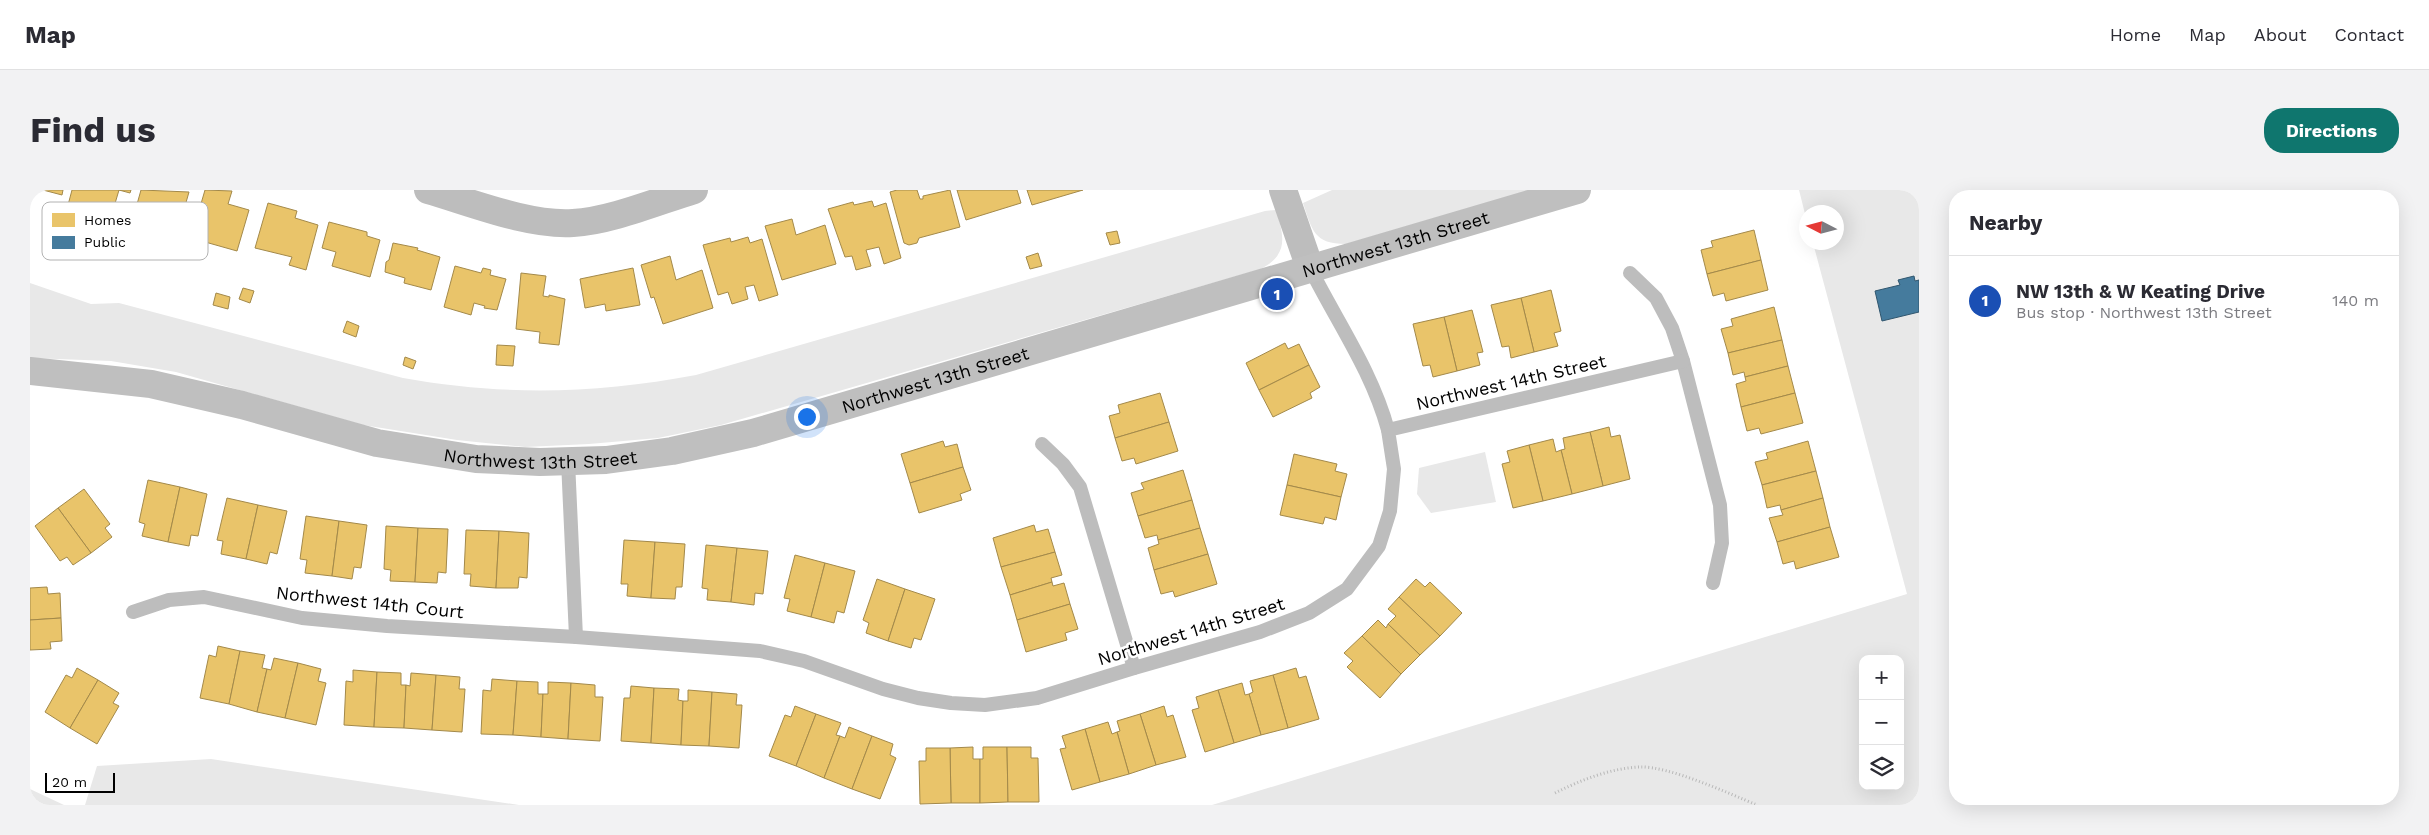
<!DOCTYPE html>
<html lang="en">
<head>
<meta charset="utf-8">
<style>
  body { margin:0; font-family:"Work Sans",sans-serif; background:#f2f2f3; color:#2b2b33 }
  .controls { position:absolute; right:15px; bottom:15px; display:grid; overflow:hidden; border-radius:10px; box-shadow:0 5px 20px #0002 }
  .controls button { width:45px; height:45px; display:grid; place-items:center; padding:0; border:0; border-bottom:1px solid #e1e1e2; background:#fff; color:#2b2b33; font:25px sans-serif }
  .compass { position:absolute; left:1769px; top:15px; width:45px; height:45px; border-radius:50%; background:#fff; box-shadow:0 5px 20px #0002; rotate:276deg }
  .scale { position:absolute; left:15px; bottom:12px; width:70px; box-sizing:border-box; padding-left:5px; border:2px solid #000; border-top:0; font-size:14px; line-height:18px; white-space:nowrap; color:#000; -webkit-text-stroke:4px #fff; paint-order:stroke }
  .you { position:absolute; left:776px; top:226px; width:18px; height:18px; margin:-12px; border:4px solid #fff; border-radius:50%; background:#1a73e8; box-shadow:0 0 0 8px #1a73e833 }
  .badge { display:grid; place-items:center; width:32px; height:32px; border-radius:50%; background:#0f766e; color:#fff; font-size:16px; font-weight:700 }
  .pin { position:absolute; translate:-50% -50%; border:2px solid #fff; box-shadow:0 1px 5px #0006 }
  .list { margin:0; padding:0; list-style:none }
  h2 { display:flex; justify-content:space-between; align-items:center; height:65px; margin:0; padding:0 20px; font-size:21px }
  h2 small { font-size:16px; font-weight:400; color:#7c7c81 }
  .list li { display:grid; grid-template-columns:32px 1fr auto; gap:15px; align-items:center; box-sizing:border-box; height:90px; padding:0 20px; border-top:1px solid #e1e1e2 }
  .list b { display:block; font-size:19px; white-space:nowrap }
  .list p { margin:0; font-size:16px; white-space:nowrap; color:#7c7c81 }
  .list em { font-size:16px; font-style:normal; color:#7c7c81 }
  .icon { flex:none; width:28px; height:28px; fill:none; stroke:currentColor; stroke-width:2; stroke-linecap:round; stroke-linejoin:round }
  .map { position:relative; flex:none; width:1889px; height:615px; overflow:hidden; border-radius:20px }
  header { display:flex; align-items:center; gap:30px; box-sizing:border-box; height:70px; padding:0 25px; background:#fff; border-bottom:1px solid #e1e1e2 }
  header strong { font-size:24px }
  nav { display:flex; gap:28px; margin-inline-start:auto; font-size:18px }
  .intro { display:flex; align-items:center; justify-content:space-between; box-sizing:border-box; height:120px; padding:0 30px }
  h1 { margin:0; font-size:35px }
  .button { padding:12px 22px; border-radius:20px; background:#0f766e; color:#fff; font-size:18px; font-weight:700 }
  main { display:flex; gap:30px; padding:0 30px }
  aside { flex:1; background:#fff; border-radius:20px; box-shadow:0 5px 20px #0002 }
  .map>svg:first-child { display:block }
</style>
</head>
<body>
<header>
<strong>Map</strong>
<nav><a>Home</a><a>Map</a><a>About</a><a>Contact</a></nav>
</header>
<div class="intro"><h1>Find us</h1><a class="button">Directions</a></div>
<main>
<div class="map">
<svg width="1889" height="615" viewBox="0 0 1889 615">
  <rect width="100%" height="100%" fill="#fff"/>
  <!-- green -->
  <g fill="#e8e8e8" fill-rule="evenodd">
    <path d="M1302 0H1500L1316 54C1284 54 1282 40 1273 13Z"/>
    <path d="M1769 0H1889V615H1182L1877 404 1783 53 1806 52V22H1776V28ZM1833 469H1870V596H1833Z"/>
    <path d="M1246 20C1254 46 1259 64 1231 79L691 235 628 248 559 254 495 257 427 250 333 235 146 182 81 171 0 168V93L61 114 89 113 373 188C474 206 565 204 666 185L1235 21Z"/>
    <polygon points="1455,262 1466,312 1401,323 1387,304 1389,278"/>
    <polygon points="181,569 489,615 55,615 67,576"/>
    <polygon points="0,599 34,615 0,615"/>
  </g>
  <!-- homes -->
  <g fill="#e9c46a" stroke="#a3894a">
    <polygon points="13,0 33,0 32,5"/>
    <polygon points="42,0 101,0 100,3 89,0 81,27 67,22 68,16 57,13 55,19 38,15"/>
    <polygon points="111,0 159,2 147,44 102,32"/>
    <polygon points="175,0 202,1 198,14 219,20 207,61 161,48"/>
    <polygon points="867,0 887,0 890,9 893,9 893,6 920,0 930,37 889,48 887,53 879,55 874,53 860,2"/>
    <polygon points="927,0 987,0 991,13 936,30"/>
    <polygon points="997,0 1053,0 1002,15"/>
    <polygon points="842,11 844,17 856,13 871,68 854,74 849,57 836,60 841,76 826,80 822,66 815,67 798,19 823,12 824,15"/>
    <polygon points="238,13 267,21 265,28 288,35 276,80 259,75 262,67 225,58"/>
    <polygon points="762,29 766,45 795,35 806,74 752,90 735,36"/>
    <polygon points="299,32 337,42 337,46 350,50 340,87 302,76 306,62 292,58"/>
    <polygon points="1724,40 1731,70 1677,84 1671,60 1683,57 1681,51"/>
    <polygon points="1087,41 1090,53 1080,55 1076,43"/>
    <polygon points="718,47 720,53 732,49 748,105 729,111 724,95 715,97 718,109 702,114 698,102 688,105 673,55 700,48 701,52"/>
    <polygon points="363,53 388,58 387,60 410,67 401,100 374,93 375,88 355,82 356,72 359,70"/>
    <polygon points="1008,63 1012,76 1000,79 996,67"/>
    <polygon points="640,66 646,90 672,80 683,118 633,134 624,107 621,108 611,75"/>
    <polygon points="1731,70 1738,100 1696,111 1694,103 1683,106 1677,84"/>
    <polygon points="425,76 451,83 453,78 461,80 460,85 476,89 467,120 454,118 455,116 444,113 441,125 414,117"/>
    <polygon points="603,78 610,115 576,121 575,114 555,118 550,89"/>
    <polygon points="491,83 516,86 513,106 519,107 519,105 535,109 529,155 509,153 510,142 486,139"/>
    <polygon points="213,98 224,101 220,113 209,109"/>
    <polygon points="1521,100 1531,141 1524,143 1528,156 1504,162 1491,108"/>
    <polygon points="186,103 200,107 198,119 183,115"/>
    <polygon points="1491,108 1504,162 1481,168 1479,156 1472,157 1461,115"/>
    <polygon points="1744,117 1752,150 1698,163 1691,139 1703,136 1701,129"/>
    <polygon points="1442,120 1453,162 1447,163 1450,175 1427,181 1414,127"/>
    <polygon points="1414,127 1427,181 1403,187 1400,175 1393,176 1383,134"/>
    <polygon points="317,131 329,136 326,147 313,142"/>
    <polygon points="1752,150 1758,176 1715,187 1714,182 1703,185 1698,163"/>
    <polygon points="1255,153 1258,159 1269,154 1279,175 1229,200 1216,173"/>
    <polygon points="467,155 485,156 483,176 466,175"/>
    <polygon points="375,167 386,171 383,179 373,175"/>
    <polygon points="1279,175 1290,197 1280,203 1282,208 1243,227 1229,200"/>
    <polygon points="1758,176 1765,203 1711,217 1706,194 1716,191 1715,187"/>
    <polygon points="1130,203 1139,232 1085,248 1079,226 1090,223 1088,215"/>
    <polygon points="1765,203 1773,233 1731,244 1729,238 1717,241 1711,217"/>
    <polygon points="1139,232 1148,261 1106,274 1104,268 1092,271 1085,248"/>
    <polygon points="1579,237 1581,247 1590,245 1600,289 1573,296 1560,242"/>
    <polygon points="1560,242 1573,296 1542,304 1531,260 1535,259 1533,248"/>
    <polygon points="1523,249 1526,262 1531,260 1542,304 1513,311 1499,255"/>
    <polygon points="913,251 915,257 927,254 933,277 880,293 871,264"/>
    <polygon points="1778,251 1786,281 1732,295 1725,272 1738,269 1736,263"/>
    <polygon points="1499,255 1513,311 1483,318 1472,274 1480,272 1477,261"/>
    <polygon points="1264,264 1307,274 1305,281 1317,284 1311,307 1257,295"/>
    <polygon points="933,277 941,300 930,304 932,310 889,323 880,293"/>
    <polygon points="1153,280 1162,310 1108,326 1101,303 1114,299 1111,293"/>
    <polygon points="1786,281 1793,308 1751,320 1750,315 1737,318 1732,295"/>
    <polygon points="118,290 150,297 138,352 112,346 115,334 109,332"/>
    <polygon points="1257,295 1311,307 1306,330 1295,327 1293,334 1250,325"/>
    <polygon points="150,297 177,304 168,346 161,345 159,356 138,352"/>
    <polygon points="54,299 80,334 75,338 82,347 61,363 28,318"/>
    <polygon points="197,308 228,315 216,369 191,364 193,351 187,350"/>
    <polygon points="1793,308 1800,337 1747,352 1739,328 1753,325 1751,320"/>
    <polygon points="1162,310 1170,338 1128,350 1127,345 1115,348 1108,326"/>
    <polygon points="228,315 257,321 247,364 240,362 237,374 216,369"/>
    <polygon points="28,318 61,363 43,375 37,367 30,371 5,336"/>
    <polygon points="276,326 309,331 302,386 275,383 277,370 270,369"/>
    <polygon points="309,331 337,335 331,378 324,377 322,389 302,386"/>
    <polygon points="1004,335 1006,342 1018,339 1025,362 971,377 963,348"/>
    <polygon points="356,336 388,338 385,392 360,391 361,380 354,379"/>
    <polygon points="1800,337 1809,367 1766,379 1764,371 1753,374 1747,352"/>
    <polygon points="388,338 418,339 416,383 408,382 407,393 385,392"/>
    <polygon points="1170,338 1178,364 1124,380 1118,358 1129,354 1128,350"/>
    <polygon points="436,340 469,341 466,398 440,396 441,384 434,384"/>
    <polygon points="469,341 499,343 497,388 489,387 488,398 466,398"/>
    <polygon points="594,350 625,352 621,408 597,406 598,394 591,394"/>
    <polygon points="625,352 655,354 652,397 646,397 645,409 621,408"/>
    <polygon points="676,355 707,358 701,412 677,410 678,399 672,398"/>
    <polygon points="707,358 738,361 733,404 725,403 724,415 701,412"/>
    <polygon points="1025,362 1032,385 1021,388 1022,392 980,405 971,377"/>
    <polygon points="1178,364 1187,394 1145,407 1143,401 1131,404 1124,380"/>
    <polygon points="765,365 795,373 781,427 757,421 760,409 754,408"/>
    <polygon points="795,373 825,381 814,423 807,421 804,433 781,427"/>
    <polygon points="847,389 875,399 858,451 836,443 839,433 833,430"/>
    <polygon points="1386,389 1395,397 1400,392 1432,423 1410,446 1369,407"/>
    <polygon points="1022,392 1023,396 1034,393 1040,414 987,430 980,405"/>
    <polygon points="17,397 18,404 30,403 31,428 0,430 0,398"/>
    <polygon points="875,399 905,409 891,450 884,448 881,458 858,451"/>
    <polygon points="1369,407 1410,446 1390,465 1358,434 1366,426 1358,419"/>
    <polygon points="1040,414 1048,439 1035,443 1037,450 996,462 987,430"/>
    <polygon points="31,428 32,451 20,452 21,459 0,460 0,430"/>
    <polygon points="1348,430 1356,438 1358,434 1390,465 1371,484 1332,446"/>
    <polygon points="1332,446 1371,484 1350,508 1317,477 1323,471 1314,463"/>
    <polygon points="188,456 210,461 199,514 170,508 179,465 186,467"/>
    <polygon points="210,461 235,465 232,478 237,479 227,522 199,514"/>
    <polygon points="244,468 268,473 255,528 227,522 237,479 241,480"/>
    <polygon points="268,473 291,479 288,491 296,493 286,535 255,528"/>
    <polygon points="47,478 68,490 40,538 15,522 36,485 42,488"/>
    <polygon points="1266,478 1269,488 1276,486 1289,529 1258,538 1243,485"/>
    <polygon points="323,480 347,482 344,537 314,535 316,491 323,492"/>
    <polygon points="347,482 371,483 371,495 376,495 374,538 344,537"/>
    <polygon points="381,483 406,485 402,540 374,538 376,495 380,496"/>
    <polygon points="406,485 430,487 429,499 435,499 432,542 402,540"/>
    <polygon points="1243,485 1258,538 1231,545 1219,504 1223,502 1220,491"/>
    <polygon points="462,489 487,491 483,545 451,544 453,500 461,501"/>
    <polygon points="68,490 89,503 83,513 89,516 67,554 40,538"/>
    <polygon points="487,491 508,492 508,504 513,504 511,547 483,545"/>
    <polygon points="518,492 541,493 538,549 511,547 513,504 518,504"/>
    <polygon points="541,493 565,495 565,507 573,507 570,551 538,549"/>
    <polygon points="1212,493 1215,505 1219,504 1231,545 1204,553 1188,500"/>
    <polygon points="601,496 624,498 621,553 591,551 594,508 600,508"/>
    <polygon points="624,498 649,499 648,510 653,511 651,555 621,553"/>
    <polygon points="658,500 682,502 679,556 651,555 653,511 658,511"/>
    <polygon points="1188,500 1204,553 1175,562 1162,520 1169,518 1166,507"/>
    <polygon points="682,502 707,504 706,515 712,515 709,558 679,556"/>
    <polygon points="765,516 786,524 766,576 739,566 755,525 761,527"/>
    <polygon points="1134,516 1137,527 1143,525 1156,567 1126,575 1110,524"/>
    <polygon points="786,524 811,533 806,545 810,546 794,588 766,576"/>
    <polygon points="1110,524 1126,575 1099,584 1087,542 1090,541 1087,531"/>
    <polygon points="1078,532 1082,544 1087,542 1099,584 1070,592 1055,539"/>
    <polygon points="819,537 842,546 822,599 794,588 810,546 815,548"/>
    <polygon points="1055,539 1070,592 1042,600 1030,559 1036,558 1032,546"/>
    <polygon points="842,546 863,554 860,565 866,568 850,609 822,599"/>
    <polygon points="943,557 943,569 950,569 950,613 921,613 920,558"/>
    <polygon points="953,557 977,557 978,612 950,613 950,569 953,569"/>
    <polygon points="977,557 1001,557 1001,568 1008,568 1009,612 978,612"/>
    <polygon points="896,558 920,558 921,613 890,614 889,571 896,571"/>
  </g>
  <!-- public -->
  <polygon fill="#457b9d" stroke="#30566e" points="1884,86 1885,91 1889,90 1889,122 1852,131 1845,101 1870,95 1868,90"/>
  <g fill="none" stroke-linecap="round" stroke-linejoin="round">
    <!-- path -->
    <path stroke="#b8b8b8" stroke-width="3" stroke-dasharray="1 2.5" stroke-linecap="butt" d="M1525 603C1551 590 1581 578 1610 577 1639 576 1698 603 1727 615"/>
    <!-- lane -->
    <g stroke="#bdbdbd" stroke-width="14">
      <path d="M1280 78C1307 132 1342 181 1358 240"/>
      <polyline points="1600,83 1626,108 1642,138 1653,171 1690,315 1692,353 1683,393"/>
      <polyline points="1012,254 1033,274 1050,297 1104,478"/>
      <polyline points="538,271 546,447"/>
      <polyline points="103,422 139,410 174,407 272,428 357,436 546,447 730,461 774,471 853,499 888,508 921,513 955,515 1007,508 1104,478 1230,442 1279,423 1317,399 1349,356 1360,321 1364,279 1358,240 1653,171"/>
    </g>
    <!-- street -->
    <g stroke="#bdbdbd" stroke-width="28">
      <path d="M398 0C440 12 499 36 543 33 580 31 628 11 664 0"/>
      <polyline points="1253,0 1280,78"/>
    </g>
    <!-- secondary -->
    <path stroke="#bfbfbf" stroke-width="28" id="s1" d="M0 181 121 194 212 215 347 253 446 269 510 272 576 270 642 261 723 243 1547 0"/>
  </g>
  <g text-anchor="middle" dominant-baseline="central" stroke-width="5" stroke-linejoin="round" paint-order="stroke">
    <!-- street labels -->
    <g font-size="18" fill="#000" stroke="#fff">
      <text stroke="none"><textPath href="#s1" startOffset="1405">Northwest 13th Street</textPath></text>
      <text stroke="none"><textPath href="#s1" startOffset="925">Northwest 13th Street</textPath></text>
      <text transform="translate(1481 192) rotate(-13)">Northwest 14th Street</text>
      <text stroke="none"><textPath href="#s1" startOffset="520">Northwest 13th Street</textPath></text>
      <text transform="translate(340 412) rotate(6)">Northwest 14th Court</text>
      <text transform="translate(1161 441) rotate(-17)">Northwest 14th Street</text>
    </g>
  </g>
  <!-- legend -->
  <rect x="12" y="12" width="166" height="58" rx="8" fill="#fff" stroke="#b2b2b2" stroke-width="1"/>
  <rect x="22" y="23" width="23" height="14" fill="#e9c46a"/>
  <rect x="22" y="46" width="23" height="13" fill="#457b9d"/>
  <g font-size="14" fill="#000">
    <text x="54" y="35">Homes</text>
    <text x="54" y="57">Public</text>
  </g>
</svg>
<div class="controls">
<button>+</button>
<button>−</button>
<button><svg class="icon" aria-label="layers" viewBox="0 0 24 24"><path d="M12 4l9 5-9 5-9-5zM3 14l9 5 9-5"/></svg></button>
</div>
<svg class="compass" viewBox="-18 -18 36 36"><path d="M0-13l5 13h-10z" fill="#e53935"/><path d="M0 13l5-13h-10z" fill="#7c7c81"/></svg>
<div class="scale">20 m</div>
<div class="you"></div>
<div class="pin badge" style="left:1247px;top:104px;background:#1a4fb4">1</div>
</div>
<aside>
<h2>Nearby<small></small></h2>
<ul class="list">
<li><span class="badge" style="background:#1a4fb4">1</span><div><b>NW 13th &amp; W Keating Drive</b><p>Bus stop · Northwest 13th Street</p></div><em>140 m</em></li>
</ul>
</aside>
</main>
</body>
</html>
